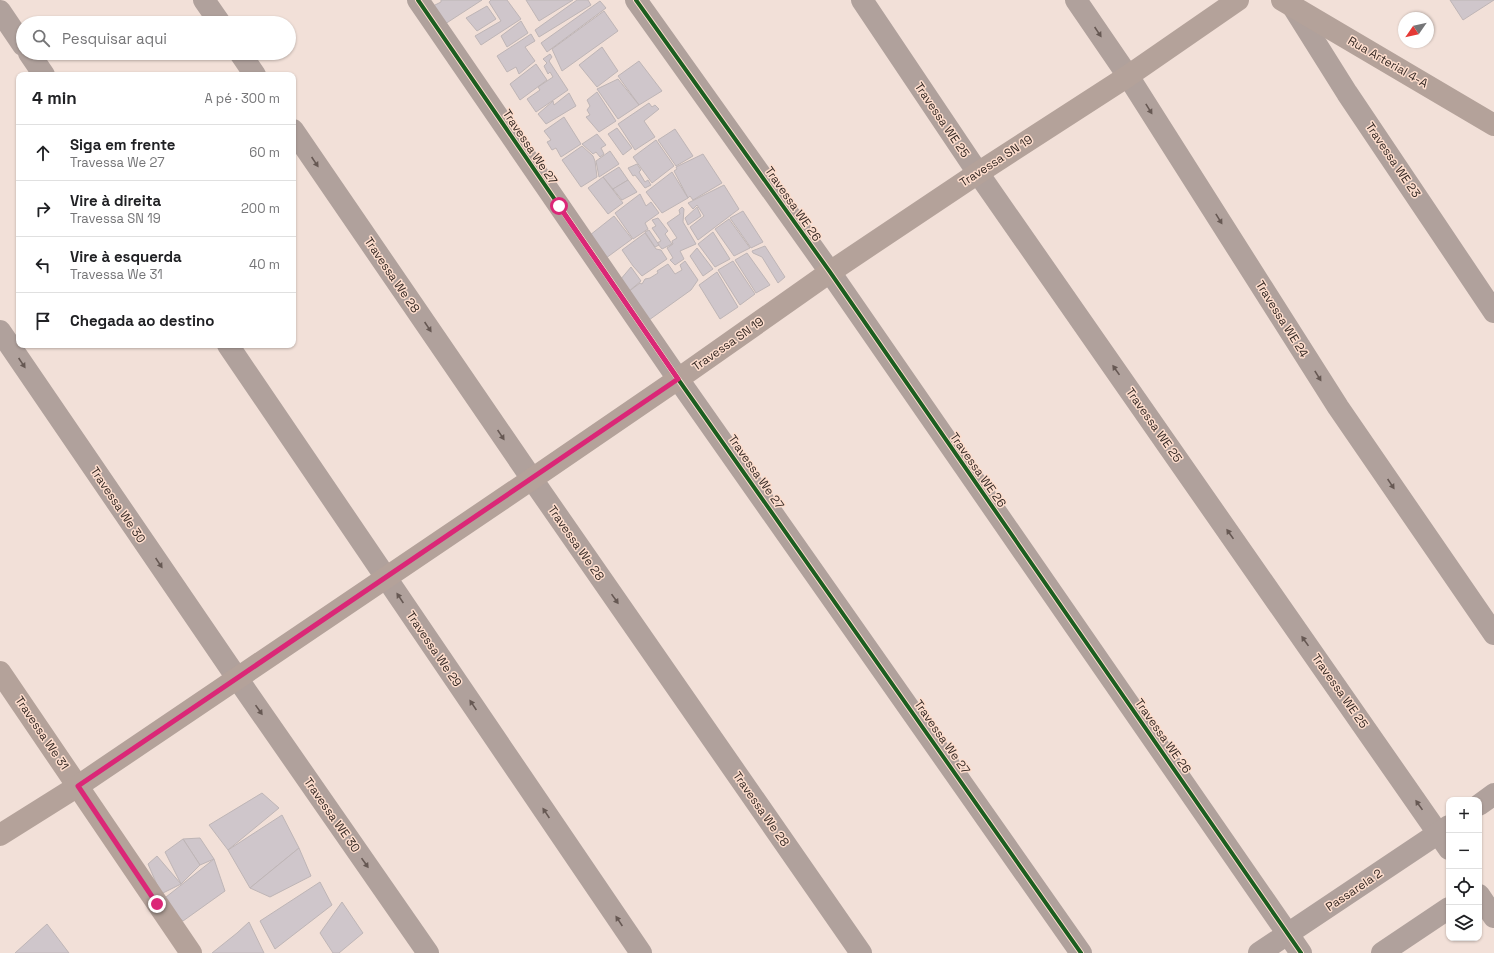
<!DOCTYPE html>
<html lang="pt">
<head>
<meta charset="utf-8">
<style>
  body { margin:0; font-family:"Space Grotesk",sans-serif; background:#f6f6f6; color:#202124 }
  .controls { position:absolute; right:12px; bottom:12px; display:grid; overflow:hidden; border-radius:8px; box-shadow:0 1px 3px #0004 }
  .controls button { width:36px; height:36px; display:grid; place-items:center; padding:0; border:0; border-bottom:1px solid #e0e0e0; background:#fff; color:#202124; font:20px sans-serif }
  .compass { position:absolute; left:1398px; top:12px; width:36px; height:36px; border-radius:50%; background:#fff; box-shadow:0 1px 3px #0004; rotate:236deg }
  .stop { position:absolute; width:12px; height:12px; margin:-9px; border:3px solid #db2777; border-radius:50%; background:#fff }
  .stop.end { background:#db2777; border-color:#fff; box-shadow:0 1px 4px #0008 }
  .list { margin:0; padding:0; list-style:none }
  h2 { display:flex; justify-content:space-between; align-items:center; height:52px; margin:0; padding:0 16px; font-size:17px }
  h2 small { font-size:13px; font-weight:400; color:#757577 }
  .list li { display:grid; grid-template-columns:26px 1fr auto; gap:12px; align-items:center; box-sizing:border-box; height:56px; padding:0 16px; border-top:1px solid #e0e0e0 }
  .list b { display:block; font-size:15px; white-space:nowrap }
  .list p { margin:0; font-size:13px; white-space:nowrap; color:#757577 }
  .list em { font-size:13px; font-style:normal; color:#757577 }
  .icon { flex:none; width:22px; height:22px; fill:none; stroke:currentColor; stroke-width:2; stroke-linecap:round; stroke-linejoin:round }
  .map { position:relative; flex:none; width:1494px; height:953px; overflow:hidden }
  .search { position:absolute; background:#fff; box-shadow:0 1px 3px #0004; left:16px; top:16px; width:280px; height:44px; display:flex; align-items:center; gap:10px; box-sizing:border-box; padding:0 14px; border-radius:22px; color:#757577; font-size:15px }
  .panel { position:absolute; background:#fff; box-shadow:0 1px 3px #0004; left:16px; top:72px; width:280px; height:276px; border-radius:8px }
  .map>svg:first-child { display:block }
</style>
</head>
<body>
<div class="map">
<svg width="1494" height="953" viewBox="0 0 1494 953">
  <rect width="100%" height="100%" fill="#f2e0d8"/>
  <!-- building -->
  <g fill="#cfc6cb" stroke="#beb5b6">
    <polygon points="441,0 482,0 445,24 431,7 441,2"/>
    <polygon points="491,0 507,0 521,19 481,45 475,36 501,21 489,2"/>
    <polygon points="526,0 573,0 539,21"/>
    <polygon points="577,0 588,0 591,5 539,37 535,30"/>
    <polygon points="1450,0 1494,0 1463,20"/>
    <polygon points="600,1 606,8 547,52 541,43"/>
    <polygon points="487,6 496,19 477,31 466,18"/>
    <polygon points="604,11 618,31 562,71 552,49"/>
    <polygon points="521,21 528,33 507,47 501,36"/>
    <polygon points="531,34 535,41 525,47 535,61 519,74 516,67 507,72 497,56"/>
    <polygon points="602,47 618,71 597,87 579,65"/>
    <polygon points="550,54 552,57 549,61 568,90 536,112 527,99 540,90 538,87 553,77 550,72 548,74 544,66 547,63 543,59"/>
    <polygon points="639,61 662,91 639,105 618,76"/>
    <polygon points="536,64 547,80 520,100 510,84"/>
    <polygon points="618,79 639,105 618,119 597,89"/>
    <polygon points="597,92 616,121 599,132 586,117 590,115 587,110 590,106 587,100"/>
    <polygon points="569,93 576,106 546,124 538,114 553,101 554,105"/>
    <polygon points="649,103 652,107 655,105 659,109 644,121 655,137 635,150 618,124"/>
    <polygon points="564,117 581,144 561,157 556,148 552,150 547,142 551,140 544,131"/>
    <polygon points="617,128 632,148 623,155 608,134"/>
    <polygon points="675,129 693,156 676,166 658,140"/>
    <polygon points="597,134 606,145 601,148 604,154 600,157 596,152 593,154 582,144"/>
    <polygon points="656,140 674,166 652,183 633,157"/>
    <polygon points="582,146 593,156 595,161 597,177 581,187 562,160"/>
    <polygon points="610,151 619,164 599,177 596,161"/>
    <polygon points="703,154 722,183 693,200 690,196 688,198 674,171 677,169 676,167"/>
    <polygon points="637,164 641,170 639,172 645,182 648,180 651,185 645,188 635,175 633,176 628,168"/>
    <polygon points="619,167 628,180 613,189 603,177"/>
    <polygon points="672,172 688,198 662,213 646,192"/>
    <polygon points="603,177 623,203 608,214 588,188"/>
    <polygon points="628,180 637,192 622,200 613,189"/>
    <polygon points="724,185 739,209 698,240 690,227 704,216 697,205 693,209 688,203"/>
    <polygon points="640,194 646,206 651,202 659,213 645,223 648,229 633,239 615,213"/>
    <polygon points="682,207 684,209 683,222 696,244 680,251 684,259 675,265 670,260 673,258 667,248 673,244 672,241 677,238 667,223 680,214 679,210"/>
    <polygon points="697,207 701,216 688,225 685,218"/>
    <polygon points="743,211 763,242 751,248 730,218"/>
    <polygon points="614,216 632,239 602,261 585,239"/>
    <polygon points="658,218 668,231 665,234 672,244 662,249 657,243 661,241 652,228 656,226 652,220"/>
    <polygon points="729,219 750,248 734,256 715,229"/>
    <polygon points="649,230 659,245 655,247 645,232"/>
    <polygon points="713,232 730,259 715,267 698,244"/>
    <polygon points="645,233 656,249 661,250 667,259 642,276 633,266 622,250"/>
    <polygon points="765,246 785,277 778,283 762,257 753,253 752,251"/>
    <polygon points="697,248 713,269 703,276 690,256"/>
    <polygon points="747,253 770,285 756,293 735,260"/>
    <polygon points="685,261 698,280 691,290 649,320 628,292 640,283 642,284 645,279 650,278 658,273 657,271 668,264 675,274 682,270 680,265"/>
    <polygon points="733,261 755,294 740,305 718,270"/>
    <polygon points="631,267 641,281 628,292 620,280"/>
    <polygon points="717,272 738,307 720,319 699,285"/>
    <polygon points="262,793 279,808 228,850 209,825"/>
    <polygon points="282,815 299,848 250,888 228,850"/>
    <polygon points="200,838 214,859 200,865 183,839"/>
    <polygon points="183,839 200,865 181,884 165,852"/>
    <polygon points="299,848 311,876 270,897 250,888"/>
    <polygon points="157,856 181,884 161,894 148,864"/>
    <polygon points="214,859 225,891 183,921 161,901"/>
    <polygon points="320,882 332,905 275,949 260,921"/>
    <polygon points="342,902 363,933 339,953 333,953 320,933"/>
    <polygon points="249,922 264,953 212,953 237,933"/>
    <polygon points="47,924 69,953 15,953"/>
  </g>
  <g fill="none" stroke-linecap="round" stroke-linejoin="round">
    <!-- minor -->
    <g stroke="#b0a19c" stroke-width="22">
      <polyline points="204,0 220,23"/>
      <polyline points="418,0 678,379 1081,953"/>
      <polyline points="636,0 830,272 1301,953"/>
      <polyline points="862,0 978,173 1449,849"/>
      <polyline points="1076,0 1128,76 1338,407 1494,634"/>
      <polyline points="1293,7 1347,93 1494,312"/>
      <polyline points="0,11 23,45"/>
      <polyline points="29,53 44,75"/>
      <polyline points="240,53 255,75"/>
      <polyline points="293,130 532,479 861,953"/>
      <polyline points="0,331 237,678 428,953"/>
      <polyline points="228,345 641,953"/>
      <polyline points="1479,805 1494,794"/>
      <polyline points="1479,895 1494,917"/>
      <polyline points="1259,953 1449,826"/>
      <polyline points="1382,953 1449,908"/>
    </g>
    <!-- major -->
    <g stroke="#b4a29a" stroke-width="22">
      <polyline points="1282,0 1494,125"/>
      <polyline points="0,672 191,953"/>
      <polyline points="0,835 78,786 532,479 678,379 830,272 978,173 1128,76 1238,0"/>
    </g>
    <!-- cycleway casing -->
    <g stroke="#fdddcd" stroke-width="6">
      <g id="cycleway">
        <polyline points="418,0 678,379 1081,953"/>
        <polyline points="636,0 830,272 1301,953"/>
      </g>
    </g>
    <!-- cycleway -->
    <use href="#cycleway" stroke="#1b5e20" stroke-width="4"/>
  </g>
  <!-- one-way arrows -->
  <defs><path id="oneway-solid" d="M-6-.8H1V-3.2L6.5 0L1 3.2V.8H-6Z"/></defs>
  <g fill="#665853">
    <use href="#oneway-solid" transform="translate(1098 32) rotate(56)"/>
    <use href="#oneway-solid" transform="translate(1149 109) rotate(58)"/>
    <use href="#oneway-solid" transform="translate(315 162) rotate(56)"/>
    <use href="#oneway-solid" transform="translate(1219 219) rotate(58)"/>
    <use href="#oneway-solid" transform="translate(428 327) rotate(56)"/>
    <use href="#oneway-solid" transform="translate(22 363) rotate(56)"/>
    <use href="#oneway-solid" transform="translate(1116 370) rotate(-125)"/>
    <use href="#oneway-solid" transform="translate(1318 376) rotate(58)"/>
    <use href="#oneway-solid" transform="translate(501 435) rotate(56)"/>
    <use href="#oneway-solid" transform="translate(1391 484) rotate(56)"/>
    <use href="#oneway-solid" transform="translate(1230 534) rotate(-125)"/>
    <use href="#oneway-solid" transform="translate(159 563) rotate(56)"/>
    <use href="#oneway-solid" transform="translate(400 598) rotate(-124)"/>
    <use href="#oneway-solid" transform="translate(615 599) rotate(55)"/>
    <use href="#oneway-solid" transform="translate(1305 641) rotate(-125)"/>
    <use href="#oneway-solid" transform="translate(473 705) rotate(-124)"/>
    <use href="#oneway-solid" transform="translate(259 710) rotate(55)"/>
    <use href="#oneway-solid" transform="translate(1419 805) rotate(-125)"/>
    <use href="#oneway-solid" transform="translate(546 813) rotate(-124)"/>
    <use href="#oneway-solid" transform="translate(365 863) rotate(55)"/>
    <use href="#oneway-solid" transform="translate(619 921) rotate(-124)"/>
  </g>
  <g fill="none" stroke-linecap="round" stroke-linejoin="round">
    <!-- route -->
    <polyline stroke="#db2777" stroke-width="5" points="157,904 78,786 678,379 559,206"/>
  </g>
  <g text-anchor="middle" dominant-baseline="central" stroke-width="3" stroke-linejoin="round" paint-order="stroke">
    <!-- street labels -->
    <g font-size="12" fill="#342823" stroke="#fdddcd">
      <text transform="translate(1388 62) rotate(30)">Rua Arterial 4-A</text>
      <text transform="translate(942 120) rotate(56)">Travessa WE 25</text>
      <text transform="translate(530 147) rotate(56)">Travessa We 27</text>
      <text transform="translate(1393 160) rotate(56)">Travessa WE 23</text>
      <text transform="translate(996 161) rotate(-33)">Travessa SN 19</text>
      <text transform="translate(793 204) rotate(55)">Travessa WE 26</text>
      <text transform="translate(392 275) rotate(56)">Travessa We 28</text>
      <text transform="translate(1282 319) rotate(58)">Travessa WE 24</text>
      <text transform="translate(728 344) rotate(-35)">Travessa SN 19</text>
      <text transform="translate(1154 425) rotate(55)">Travessa WE 25</text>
      <text transform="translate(978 470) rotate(55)">Travessa WE 26</text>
      <text transform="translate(756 472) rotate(55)">Travessa We 27</text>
      <text transform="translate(118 505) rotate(56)">Travessa We 30</text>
      <text transform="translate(576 543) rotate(55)">Travessa We 28</text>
      <text transform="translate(434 649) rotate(56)">Travessa We 29</text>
      <text transform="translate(1340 691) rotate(55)">Travessa WE 25</text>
      <text transform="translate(42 733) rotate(56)">Travessa We 31</text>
      <text transform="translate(1163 736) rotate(55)">Travessa WE 26</text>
      <text transform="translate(942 737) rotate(55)">Travessa We 27</text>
      <text transform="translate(761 809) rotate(55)">Travessa We 28</text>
      <text transform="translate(332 815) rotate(55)">Travessa WE 30</text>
      <text transform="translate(1354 890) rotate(-34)">Passarela 2</text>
    </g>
  </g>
</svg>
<div class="controls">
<button>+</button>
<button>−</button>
<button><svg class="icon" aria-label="locate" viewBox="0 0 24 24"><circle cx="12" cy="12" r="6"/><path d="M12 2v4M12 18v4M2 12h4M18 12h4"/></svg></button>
<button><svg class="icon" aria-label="layers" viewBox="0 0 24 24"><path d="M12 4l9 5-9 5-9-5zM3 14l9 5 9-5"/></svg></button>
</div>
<svg class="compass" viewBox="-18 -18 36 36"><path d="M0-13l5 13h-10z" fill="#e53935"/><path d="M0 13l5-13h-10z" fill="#757577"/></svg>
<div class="stop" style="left:559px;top:206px"></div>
<div class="stop end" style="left:157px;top:904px"></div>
<div class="search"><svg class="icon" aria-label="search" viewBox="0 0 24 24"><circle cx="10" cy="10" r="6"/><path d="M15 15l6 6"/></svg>Pesquisar aqui</div>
<section class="panel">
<h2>4 min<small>A pé · 300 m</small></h2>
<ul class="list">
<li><svg class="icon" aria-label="ahead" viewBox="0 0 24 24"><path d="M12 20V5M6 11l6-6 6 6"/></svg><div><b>Siga em frente</b><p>Travessa We 27</p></div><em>60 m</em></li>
<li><svg class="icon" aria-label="right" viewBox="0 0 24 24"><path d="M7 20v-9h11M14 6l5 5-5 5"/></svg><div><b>Vire à direita</b><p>Travessa SN 19</p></div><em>200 m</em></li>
<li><svg class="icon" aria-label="left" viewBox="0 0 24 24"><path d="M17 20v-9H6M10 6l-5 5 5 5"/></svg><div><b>Vire à esquerda</b><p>Travessa We 31</p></div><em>40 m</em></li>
<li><svg class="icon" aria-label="arrive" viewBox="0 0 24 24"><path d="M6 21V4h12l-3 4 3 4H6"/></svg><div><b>Chegada ao destino</b></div></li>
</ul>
</section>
</div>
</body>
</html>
